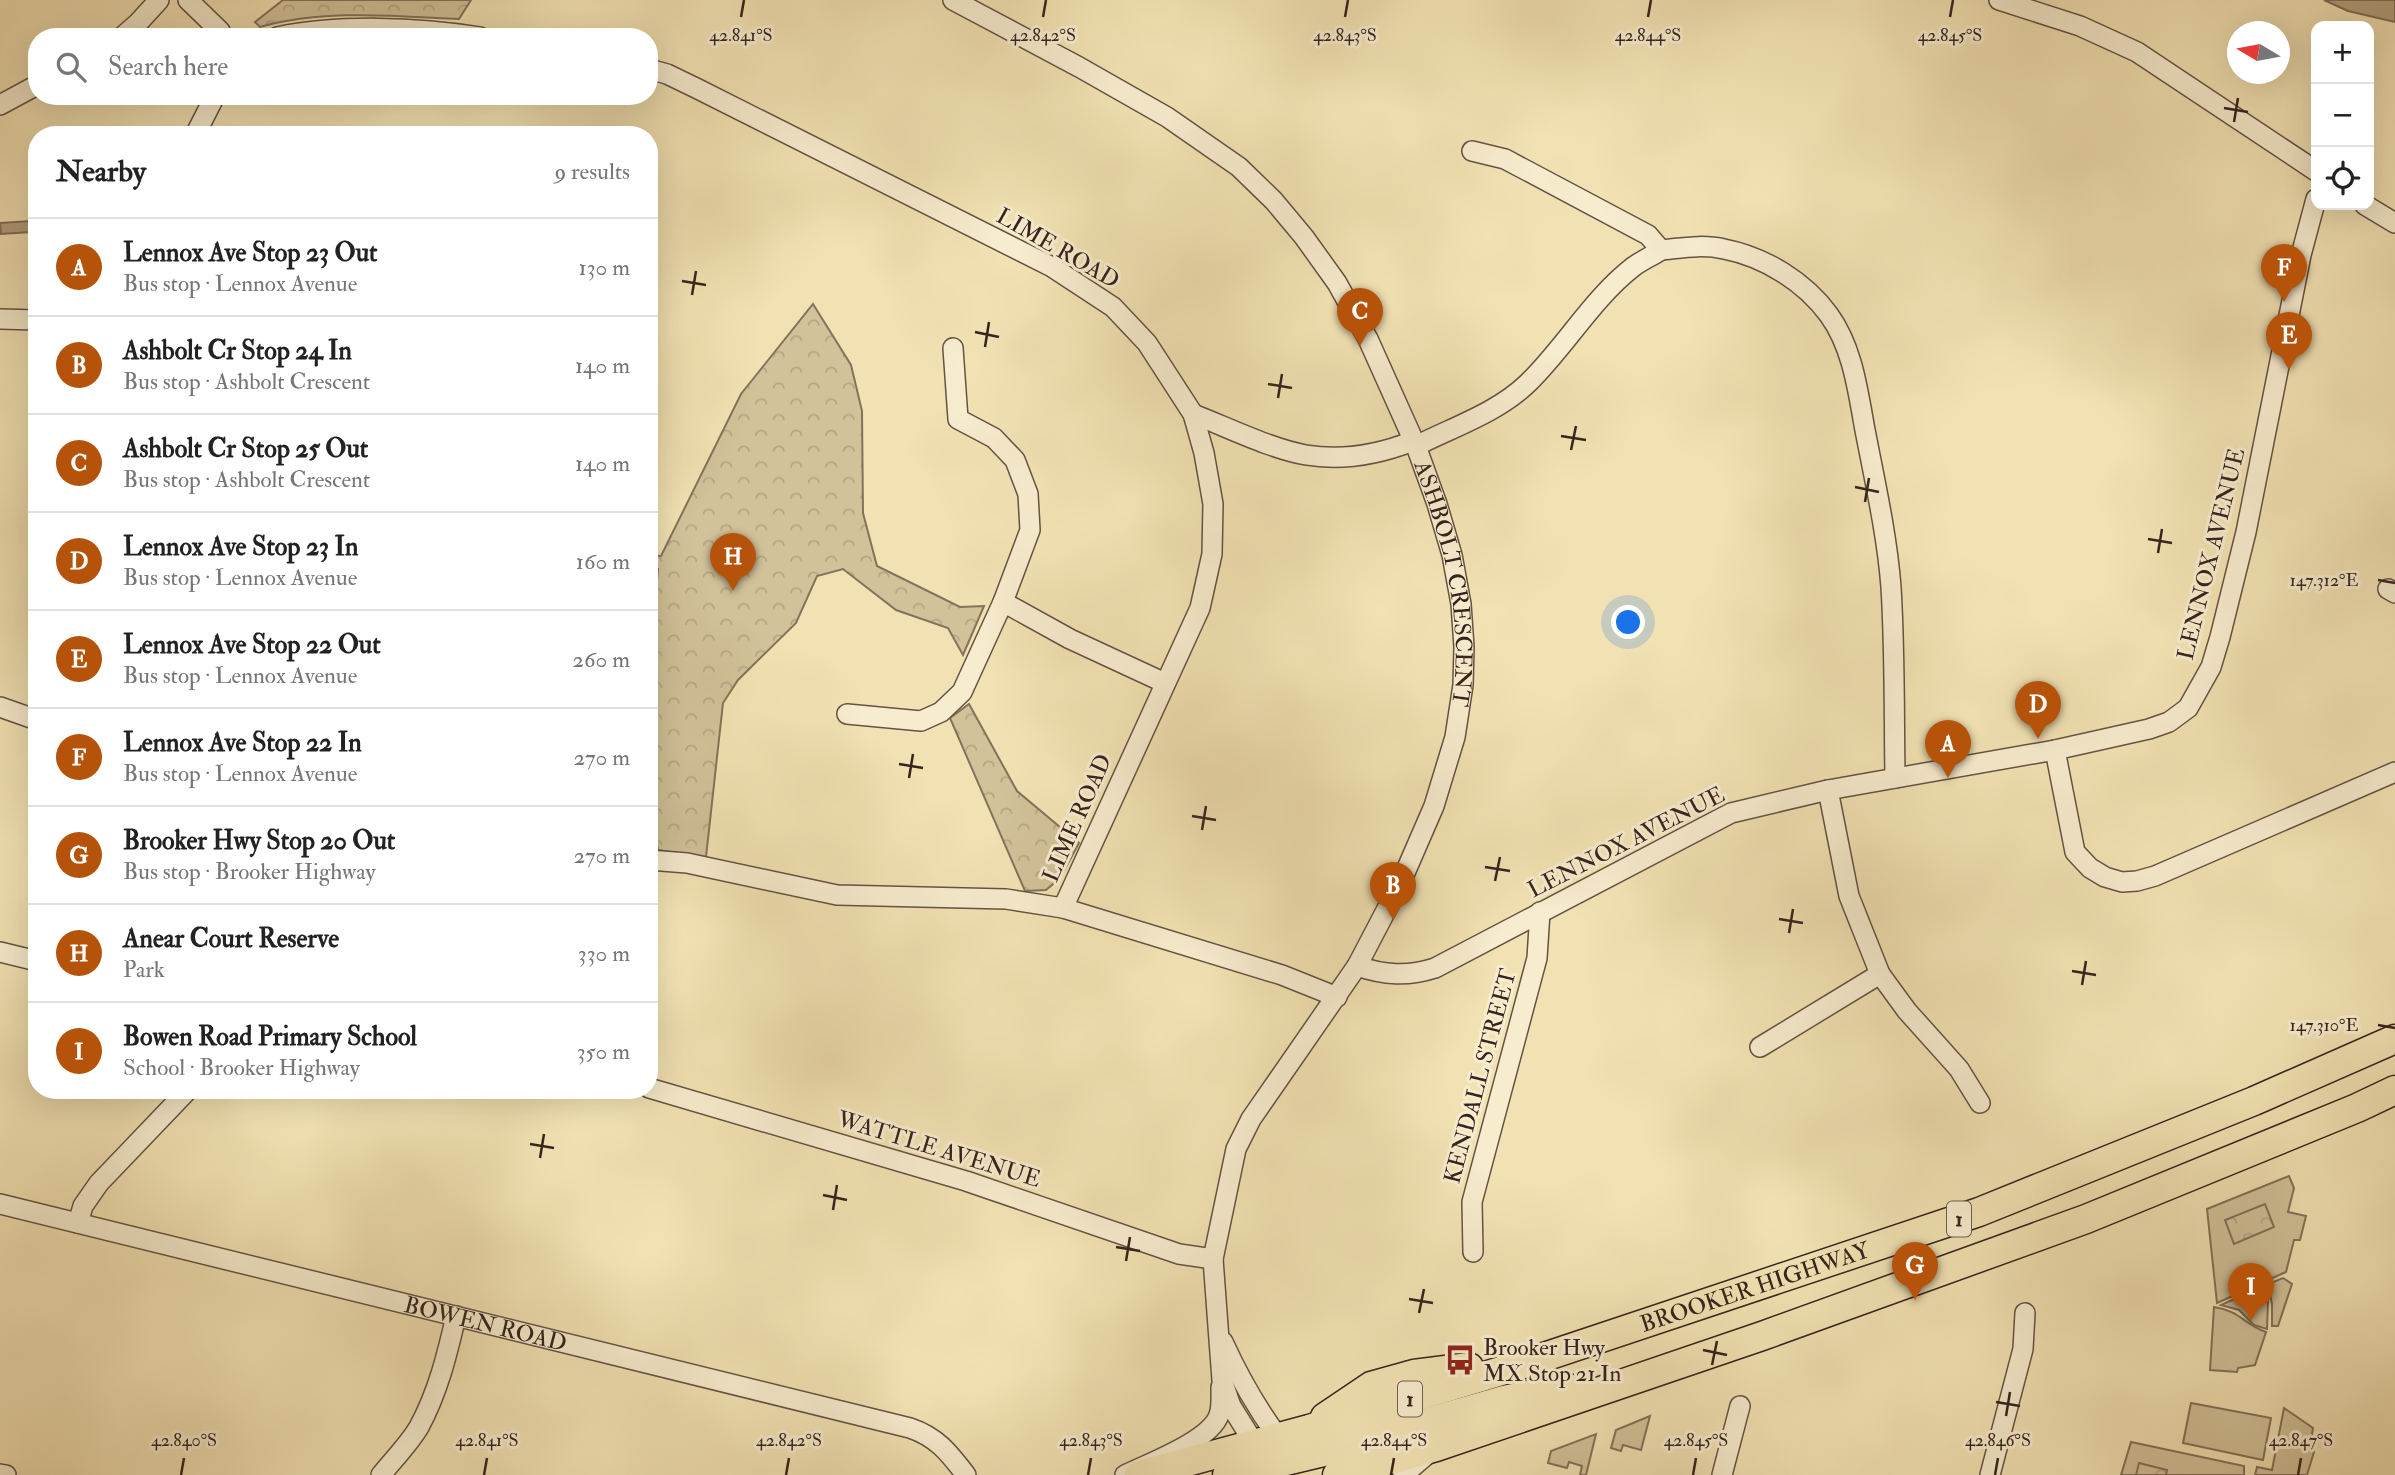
<!DOCTYPE html>
<html lang="en">
<head>
<meta charset="utf-8">
<style>
  body { margin:0; font-family:"IM FELL Double Pica",serif; background:#f6f6f6; color:#222 }
  .controls { position:absolute; right:21px; top:21px; display:grid; overflow:hidden; border-radius:14px; box-shadow:0 7px 28px #0002 }
  .controls button { width:63px; height:63px; display:grid; place-items:center; padding:0; border:0; border-bottom:2px solid #e0e0e0; background:#fff; color:#222; font:35px sans-serif }
  .compass { position:absolute; left:2227px; top:21px; width:63px; height:63px; border-radius:50%; background:#fff; box-shadow:0 7px 28px #0002; rotate:280deg }
  .you { position:absolute; left:1629px; top:623px; width:24px; height:24px; margin:-18px; border:5px solid #fff; border-radius:50%; background:#1a73e8; box-shadow:0 0 0 10px #1a73e833 }
  .badge { display:grid; place-items:center; width:46px; height:46px; border-radius:50%; background:#b45309; color:#fff; font-size:23px; font-weight:700 }
  .pin { position:absolute; translate:-50% -58px; filter:drop-shadow(0 2px 4px #0008) }
  .pin::after { content:''; position:absolute; top:37px; width:24px; height:21px; background:inherit; clip-path:polygon(0 0,100% 0,50% 100%) }
  .list { margin:0; padding:0; list-style:none }
  h2 { display:flex; justify-content:space-between; align-items:center; height:91px; margin:0; padding:0 28px; font-size:30px }
  h2 small { font-size:23px; font-weight:400; color:#767676 }
  .list li { display:grid; grid-template-columns:46px 1fr auto; gap:21px; align-items:center; box-sizing:border-box; height:98px; padding:0 28px; border-top:2px solid #e0e0e0 }
  .list b { display:block; font-size:26px; white-space:nowrap }
  .list p { margin:0; font-size:23px; white-space:nowrap; color:#767676 }
  .list em { font-size:23px; font-style:normal; color:#767676 }
  .icon { flex:none; width:38px; height:38px; fill:none; stroke:currentColor; stroke-width:2; stroke-linecap:round; stroke-linejoin:round }
  .map { position:relative; flex:none; width:2395px; height:1475px; overflow:hidden }
  .search { position:absolute; background:#fff; box-shadow:0 7px 28px #0002; left:28px; top:28px; width:630px; height:77px; display:flex; align-items:center; gap:18px; box-sizing:border-box; padding:0 24px; border-radius:28px; color:#767676; font-size:26px }
  .panel { position:absolute; background:#fff; box-shadow:0 7px 28px #0002; left:28px; top:126px; width:630px; height:973px; border-radius:28px }
  .map>svg:first-child { display:block }
</style>
</head>
<body>
<div class="map">
<svg width="2395" height="1475" viewBox="0 0 2395 1475">
  <defs>
    <pattern id="park-crowns" width="20" height="18" patternUnits="userSpaceOnUse" patternTransform="scale(1.75)"><rect width="20" height="18" fill="#d2c299"/><path d="M2 6a3 3 0 1 1 6 0M12 15a3 3 0 1 1 6 0" fill="none" stroke="#b5a683"/></pattern>
  </defs>
  <rect width="100%" height="100%" fill="#f2e2b3"/>
  <filter id="stains"><feTurbulence type="fractalNoise" baseFrequency=".00286" numOctaves="4"/><feColorMatrix values="0 0 0 0 .2 0 0 0 0 .09 0 0 0 0 .02 0 0 0 .5 -.17"/></filter>
  <radialGradient id="worn" r=".72"><stop offset=".6" stop-color="#630" stop-opacity="0"/><stop offset="1" stop-color="#630" stop-opacity=".3"/></radialGradient>
  <!-- green -->
  <g fill="#d2c299" stroke="#84725a" stroke-width="2">
    <polygon points="2289,1176 2294,1188 2288,1212 2306,1216 2300,1240 2294,1240 2286,1272 2217,1303 2207,1209"/>
    <polygon points="2283,1278 2292,1284 2278,1326 2272,1326 2272,1304 2268,1284"/>
    <polygon points="2261,1287 2264,1288 2268,1301 2267,1329 2254,1325 2239,1310 2221,1305"/>
    <path d="M2214 1307C2241 1311 2243 1324 2266 1332L2255 1365 2238 1368 2237 1372 2210 1370Z"/>
    <polygon points="2191,1403 2271,1418 2263,1460 2183,1443"/>
    <polygon points="2284,1408 2313,1428 2310,1447 2314,1452 2307,1475 2255,1475 2257,1467 2272,1470"/>
    <polygon points="1650,1416 1641,1450 1623,1445 1621,1451 1611,1448 1616,1430"/>
    <polygon points="1596,1434 1586,1475 1580,1475 1582,1466 1569,1462 1567,1468 1548,1463 1551,1451"/>
    <polygon points="2131,1442 2244,1466 2244,1475 2121,1475"/>
  </g>
  <!-- park -->
  <g fill="url(#park-crowns)" stroke="#84725a" stroke-width="2">
    <path d="M283 0H471L459 19C393 16 324 9 260 27L255 22Z"/>
    <polygon points="813,304 851,365 862,411 863,513 877,566 960,607 984,606 963,655 948,628 896,610 843,569 817,576 796,623 738,680 723,703 706,857 658,850 649,799 649,666 658,569 649,568 649,555 661,556 741,394"/>
    <polygon points="969,704 1017,791 1079,843 1060,878 1046,890 1025,891 950,718"/>
    <polygon points="2265,1204 2274,1227 2234,1244 2225,1220"/>
    <polygon points="2139,1463 2167,1470 2166,1475 2136,1475"/>
  </g>
  <!-- water -->
  <g fill="#b2a180" stroke="#806f58" stroke-width="2">
    <polygon points="2324,0 2395,0 2395,22 2348,11"/>
    <polygon points="31,221 31,232 1,234 0,223"/>
  </g>
  <g fill="none" stroke-linecap="round" stroke-linejoin="round">
    <!-- minor casing -->
    <g stroke="#645342" stroke-width="22">
      <g id="minor">
        <polyline points="188,0 220,31"/>
        <path id="s1" d="M953 0 1079 67 1167 117 1239 167 1274 201 1304 237 1337 283 1368 339 1416 446 1437 504 1452 555 1461 604 1464 647 1463 685 1455 737 1434 806 1401 882 1357 966 1251 1119 1236 1149 1213 1259 1222 1380 1231 1406 1254 1443"/>
        <polyline points="1999,0 2080,26 2137,52 2316,171"/>
        <polyline points="122,37 138,23 159,0"/>
        <path d="M277 37C339 24 418 27 480 37"/>
        <polyline points="649,69 667,74 696,88 1052,267 1113,307 1147,343 1193,414 1204,453 1213,504 1212,554 1200,608 1063,908"/>
        <polyline points="0,105 37,85"/>
        <polyline points="195,135 215,96"/>
        <path d="M1472 151 1505 159 1648 235 1661 250C1682 248 1703 244 1724 249 1765 257 1805 282 1829 315 1853 348 1858 392 1865 430 1875 482 1887 535 1891 587 1895 651 1894 715 1895 778"/>
        <polyline points="2365,205 2395,223"/>
        <polyline points="0,319 37,320"/>
        <path d="M1193 414C1227 427 1271 449 1306 455 1342 461 1380 454 1413 441"/>
        <path d="M1416 446C1453 427 1497 413 1528 383 1565 347 1592 299 1633 267 1641 261 1652 256 1661 250"/>
        <polyline points="2388,589 2395,593"/>
        <polyline points="1003,602 1070,639 1165,683"/>
        <polyline points="0,707 37,720"/>
        <polyline points="847,714 921,721 941,712 962,692 1003,602 1030,530 1028,494 1015,460 994,438 958,419 953,348"/>
        <polyline points="2055,750 2075,852 2090,868 2105,877 2122,882 2137,881 2155,876 2395,772"/>
        <polyline points="1828,790 1849,896 1880,974 1907,1011 1959,1069 1980,1103"/>
        <polyline points="649,860 687,863 837,895 1006,899 1063,908 1282,975 1337,997"/>
        <polyline points="0,952 37,961"/>
        <path d="M1357 966C1384 975 1407 977 1435 968L1731 813 1828 790 2055 750 2149 729 2169 722 2188 708 2211 667 2220 637 2246 532 2301 255 2316 199"/>
        <polyline points="1760,1047 1880,974"/>
        <polyline points="649,1088 966,1181 1179,1254 1213,1259"/>
        <path id="s2" d="M0 1204 910 1428C937 1437 949 1453 966 1475"/>
        <polyline points="78,1223 83,1206 99,1183 188,1090"/>
        <polyline points="1473,1252 1472,1202 1537,958 1540,912"/>
        <path d="M1223 1342C1239 1377 1256 1407 1278 1437"/>
        <polyline points="0,1474 6,1475"/>
        <path d="M381 1475C393 1460 409 1444 419 1427 438 1392 447 1355 456 1316"/>
        <path d="M1125 1475C1149 1463 1210 1441 1219 1415 1222 1406 1221 1396 1221 1387"/>
        <polyline points="1403,1475 1430,1452"/>
        <polyline points="1722,1475 1740,1406"/>
        <polyline points="1990,1475 2023,1349 2025,1313"/>
      </g>
    </g>
    <!-- highway casing -->
    <g stroke="#35231c" stroke-width="31">
      <g id="highway">
        <polyline points="1325,1417 1371,1386 1414,1374 1469,1367"/>
        <path id="s3" d="M1139 1475 1309 1429 1511 1368 1979 1212 2254 1101 2395 1039"/>
        <polyline points="1227,1475 1324,1452 1504,1400 1566,1387"/>
        <polyline points="1337,1475 1436,1447 1762,1336 2086,1219 2357,1108 2395,1090"/>
      </g>
    </g>
    <!-- minor -->
    <use href="#minor" stroke="#f7ecce" stroke-width="19"/>
    <!-- highway -->
    <use href="#highway" stroke="#f2e2b3" stroke-width="28"/>
  </g>
  <!-- ticks -->
  <path fill="none" stroke="#35231c" stroke-width="2.5" d="M741 17 744 0M1043 17 1046 0M1345 17 1348 0M1648 17 1651 0M1950 17 1953 0M2224 108 2248 112M2234 122 2238 98M682 281 706 285M692 295 696 271M975 332 999 337M985 347 989 322M1268 384 1292 388M1278 398 1282 374M1561 436 1586 440M1571 450 1576 426M1855 487 1879 492M1865 502 1869 478M2148 539 2172 543M2158 553 2162 529M2378 580 2395 583M899 764 923 768M909 778 913 754M1192 816 1216 820M1202 830 1206 806M1485 867 1510 871M1495 881 1500 857M1779 919 1803 923M1789 933 1793 909M2072 971 2096 975M2082 985 2086 961M2378 1025 2395 1028M530 1144 554 1148M540 1158 544 1134M823 1195 847 1200M833 1210 837 1185M1116 1247 1140 1251M1126 1261 1130 1237M1409 1299 1433 1303M1419 1313 1424 1289M1703 1350 1727 1355M1712 1365 1717 1341M1996 1402 2020 1406M2006 1416 2010 1392M181 1475 184 1458M484 1475 487 1458M786 1475 789 1458M1088 1475 1091 1458M1391 1475 1394 1458M1693 1475 1696 1458M1995 1475 1998 1458M2298 1475 2301 1458"/>
  <!-- icons -->
  <defs>
    <g id="bus-bare" transform="scale(2.415)"><path d="M-5-6H5V4H4V6H2V4H-2V6H-4V4H-5ZM-3.5-4V0h7V-4ZM-3.5 1.2v1.5H-2V1.2ZM2 1.2v1.5H3.5V1.2Z" fill="#8f2418" stroke="#f7ecce" stroke-width="2.5" paint-order="stroke"/></g>
  </defs>
  <g fill-rule="evenodd">
    <use href="#bus-bare" x="1460" y="1360"/>
  </g>
  <g text-anchor="middle" dominant-baseline="central" stroke-width="6" stroke-linejoin="round" paint-order="stroke">
    <!-- shield labels -->
    <g fill="#f7ecce" stroke="#6f5f51" stroke-width="2">
      <rect x="1947" y="1201.5" width="24" height="35" rx="5"/>
      <rect x="1398" y="1381.5" width="24" height="35" rx="5"/>
    </g>
    <g font-size="21" font-weight="bold" fill="#35231c">
      <text x="1959" y="1219">1</text>
      <text x="1410" y="1399">1</text>
    </g>
    <!-- street labels -->
    <g font-size="23" fill="#35231c" stroke="#f7ecce">
      <text transform="translate(1058 248) rotate(30)">LIME ROAD</text>
      <text transform="translate(2211 554) rotate(-76)">LENNOX AVENUE</text>
      <text stroke="none"><textPath href="#s1" startOffset="807">ASHBOLT CRESCENT</textPath></text>
      <text transform="translate(1077 818) rotate(-66)">LIME ROAD</text>
      <text transform="translate(1626 842) rotate(-27)">LENNOX AVENUE</text>
      <text transform="translate(1480 1076) rotate(-75)">KENDALL STREET</text>
      <text transform="translate(939 1149) rotate(17)">WATTLE AVENUE</text>
      <text stroke="none"><textPath href="#s3" startOffset="644">BROOKER HIGHWAY</textPath></text>
      <text stroke="none"><textPath href="#s2" startOffset="500">BOWEN ROAD</textPath></text>
    </g>
    <!-- poi labels -->
    <g font-size="23" fill="#35231c" stroke="#f7ecce" text-anchor="start">
      <text x="1483" y="1347">Brooker Hwy<tspan x="1483" dy="26">MX Stop 21 In</tspan></text>
    </g>
  </g>
  <g font-size="18" text-anchor="middle" fill="#35231c" stroke="#f7ecce" stroke-width="6" stroke-linejoin="round" paint-order="stroke">
    <text x="741" y="41">42.841°S</text>
    <text x="1043" y="41">42.842°S</text>
    <text x="1345" y="41">42.843°S</text>
    <text x="1648" y="41">42.844°S</text>
    <text x="1950" y="41">42.845°S</text>
    <text x="2324" y="586">147.312°E</text>
    <text x="2324" y="1031">147.310°E</text>
    <text x="184" y="1446">42.840°S</text>
    <text x="487" y="1446">42.841°S</text>
    <text x="789" y="1446">42.842°S</text>
    <text x="1091" y="1446">42.843°S</text>
    <text x="1394" y="1446">42.844°S</text>
    <text x="1696" y="1446">42.845°S</text>
    <text x="1998" y="1446">42.846°S</text>
    <text x="2301" y="1446">42.847°S</text>
  </g>
  <rect width="100%" height="100%" filter="url(#stains)"/>
  <rect width="100%" height="100%" fill="url(#worn)"/>
</svg>
<div class="controls">
<button>+</button>
<button>−</button>
<button><svg class="icon" aria-label="locate" viewBox="0 0 24 24"><circle cx="12" cy="12" r="6"/><path d="M12 2v4M12 18v4M2 12h4M18 12h4"/></svg></button>
</div>
<svg class="compass" viewBox="-18 -18 36 36"><path d="M0-13l5 13h-10z" fill="#e53935"/><path d="M0 13l5-13h-10z" fill="#767676"/></svg>
<div class="you"></div>
<div class="pin badge" style="left:1948px;top:778px">A</div>
<div class="pin badge" style="left:1393px;top:920px">B</div>
<div class="pin badge" style="left:1360px;top:346px">C</div>
<div class="pin badge" style="left:2038px;top:739px">D</div>
<div class="pin badge" style="left:2289px;top:370px">E</div>
<div class="pin badge" style="left:2284px;top:302px">F</div>
<div class="pin badge" style="left:1915px;top:1300px">G</div>
<div class="pin badge" style="left:733px;top:591px">H</div>
<div class="pin badge" style="left:2251px;top:1321px">I</div>
<div class="search"><svg class="icon" aria-label="search" viewBox="0 0 24 24"><circle cx="10" cy="10" r="6"/><path d="M15 15l6 6"/></svg>Search here</div>
<section class="panel">
<h2>Nearby<small>9 results</small></h2>
<ul class="list">
<li><span class="badge">A</span><div><b>Lennox Ave Stop 23 Out</b><p>Bus stop · Lennox Avenue</p></div><em>130 m</em></li>
<li><span class="badge">B</span><div><b>Ashbolt Cr Stop 24 In</b><p>Bus stop · Ashbolt Crescent</p></div><em>140 m</em></li>
<li><span class="badge">C</span><div><b>Ashbolt Cr Stop 25 Out</b><p>Bus stop · Ashbolt Crescent</p></div><em>140 m</em></li>
<li><span class="badge">D</span><div><b>Lennox Ave Stop 23 In</b><p>Bus stop · Lennox Avenue</p></div><em>160 m</em></li>
<li><span class="badge">E</span><div><b>Lennox Ave Stop 22 Out</b><p>Bus stop · Lennox Avenue</p></div><em>260 m</em></li>
<li><span class="badge">F</span><div><b>Lennox Ave Stop 22 In</b><p>Bus stop · Lennox Avenue</p></div><em>270 m</em></li>
<li><span class="badge">G</span><div><b>Brooker Hwy Stop 20 Out</b><p>Bus stop · Brooker Highway</p></div><em>270 m</em></li>
<li><span class="badge">H</span><div><b>Anear Court Reserve</b><p>Park</p></div><em>330 m</em></li>
<li><span class="badge">I</span><div><b>Bowen Road Primary School</b><p>School · Brooker Highway</p></div><em>350 m</em></li>
</ul>
</section>
</div>
</body>
</html>
